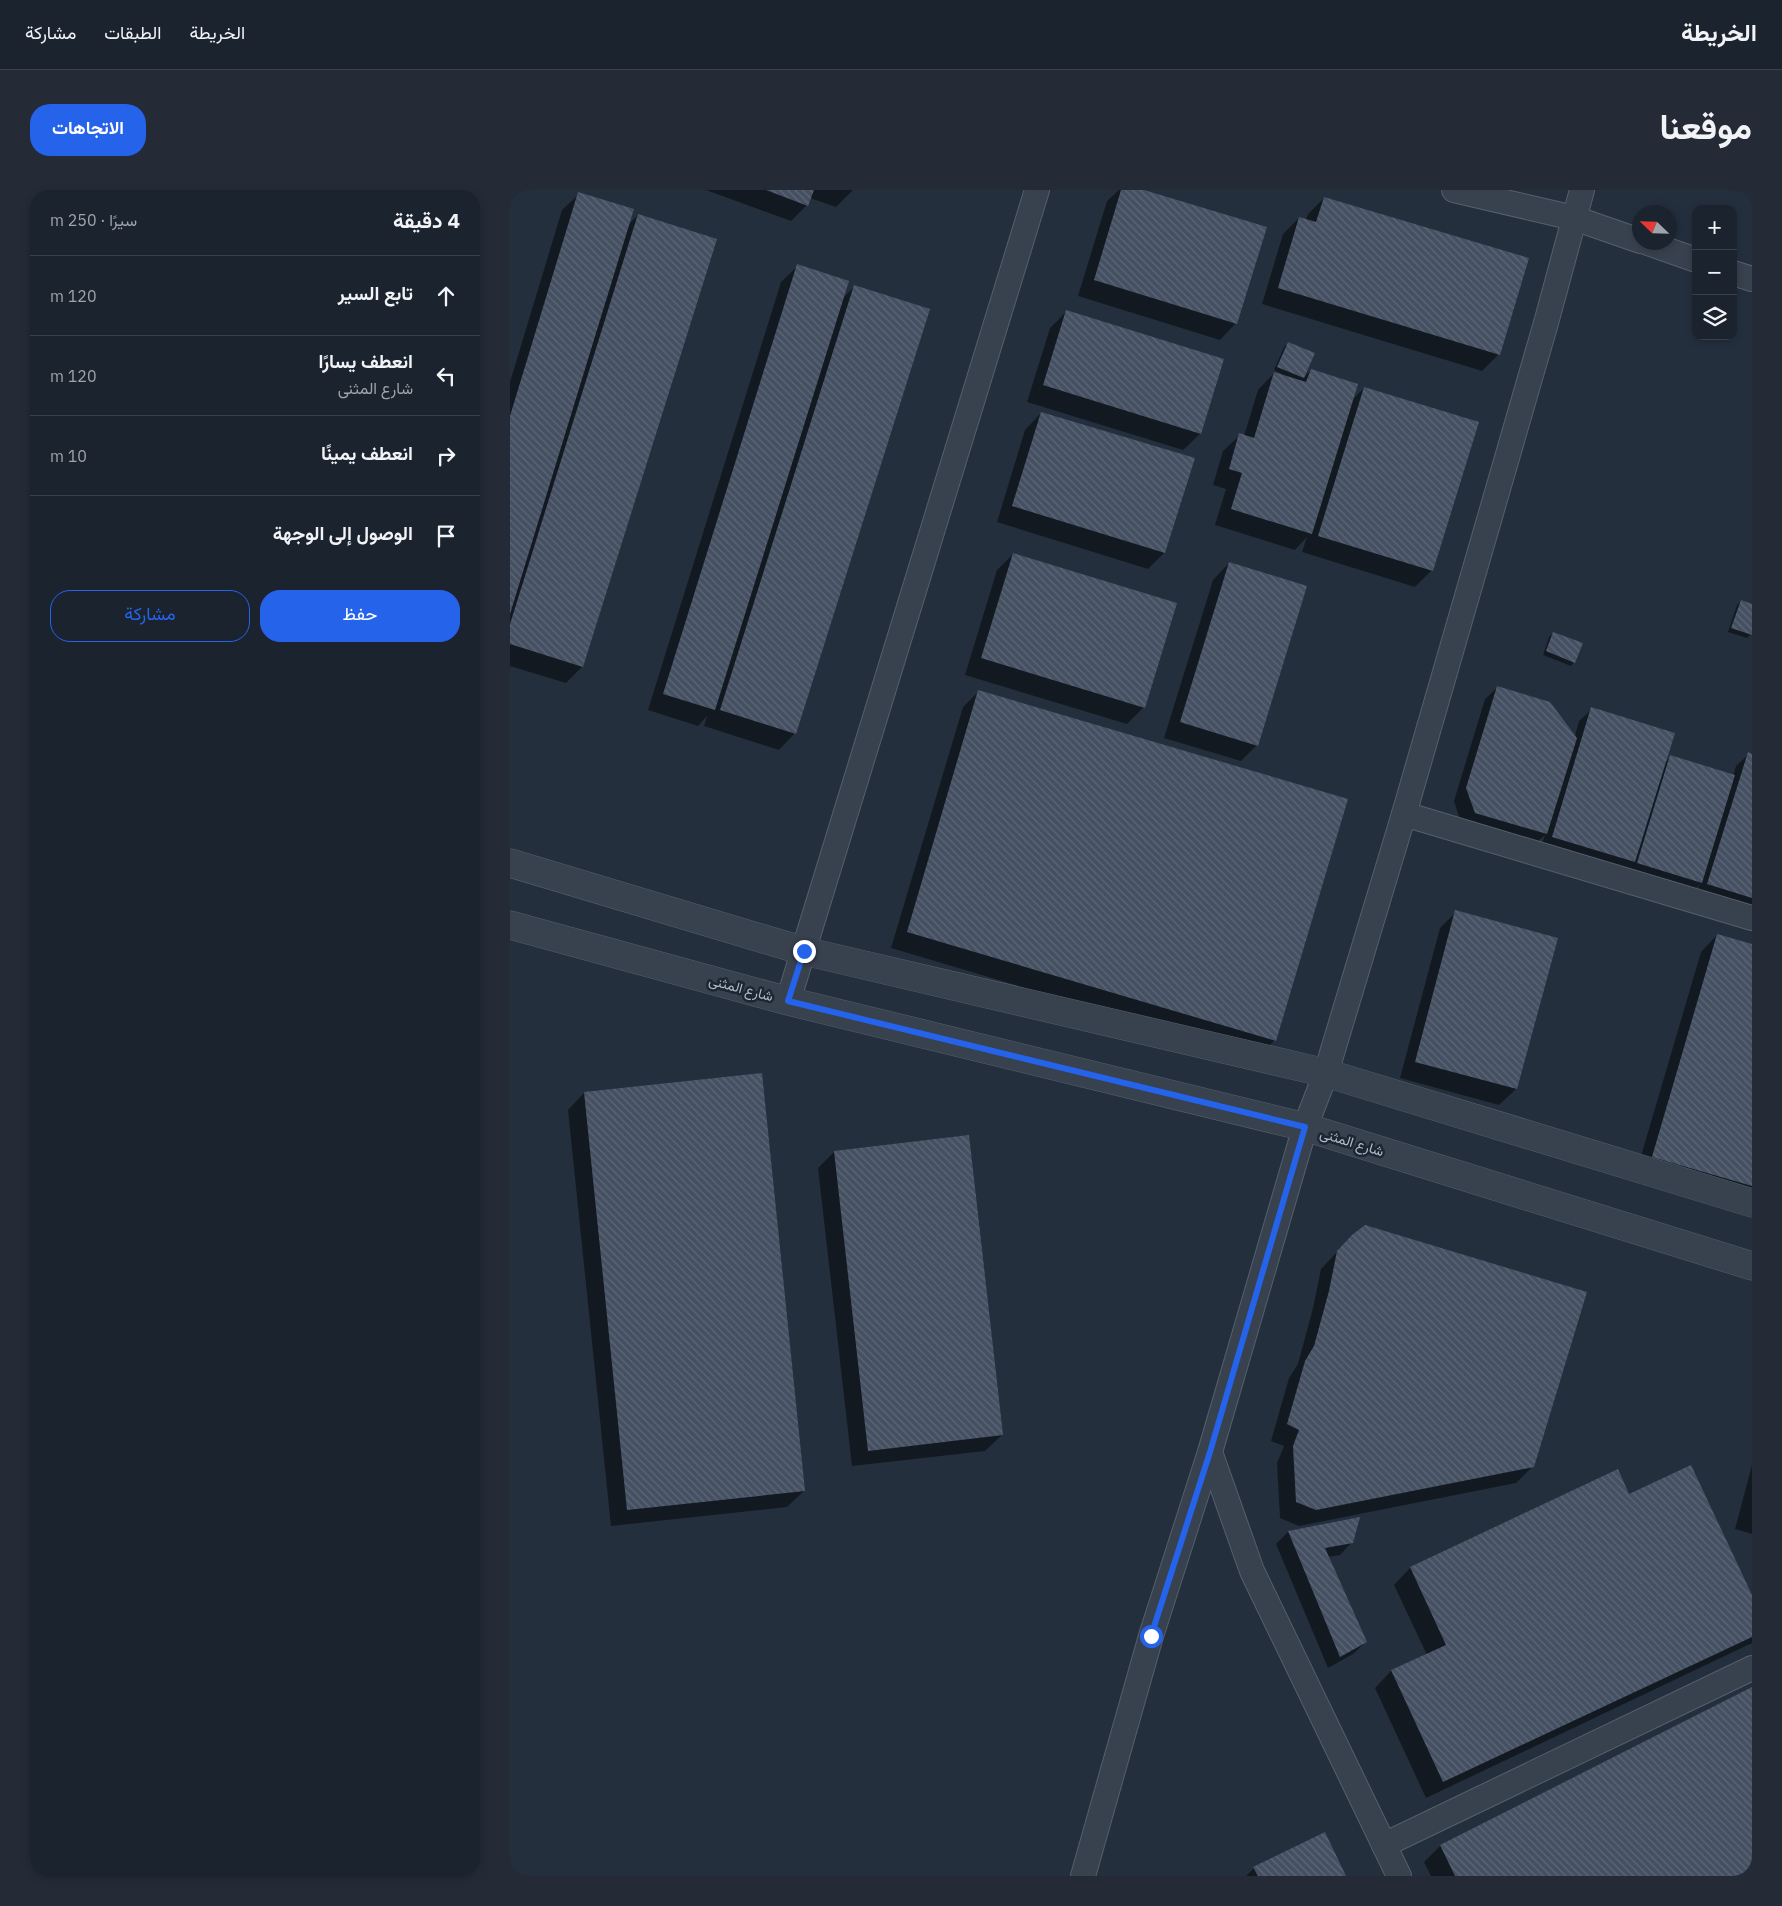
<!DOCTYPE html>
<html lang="ar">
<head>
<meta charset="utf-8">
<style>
  body { margin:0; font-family:"IBM Plex Sans",Vazirmatn,sans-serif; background:#242b36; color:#f1f3f6; direction:rtl }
  .controls { position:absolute; right:15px; top:15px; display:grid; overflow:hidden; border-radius:10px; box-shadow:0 2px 8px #0003 }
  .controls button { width:45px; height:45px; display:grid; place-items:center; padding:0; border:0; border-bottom:1px solid #39404a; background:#1b232e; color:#f1f3f6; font:25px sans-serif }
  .compass { position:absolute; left:1122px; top:15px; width:45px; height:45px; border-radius:50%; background:#1b232e; box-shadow:0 2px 8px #0003; rotate:293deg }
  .stop { position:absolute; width:15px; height:15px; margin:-11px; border:4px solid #2563eb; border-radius:50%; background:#fff }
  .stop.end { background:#2563eb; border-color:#fff; box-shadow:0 1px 5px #0008 }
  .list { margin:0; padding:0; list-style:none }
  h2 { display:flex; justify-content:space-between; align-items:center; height:65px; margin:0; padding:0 20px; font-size:21px }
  h2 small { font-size:16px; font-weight:400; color:#a0a4aa }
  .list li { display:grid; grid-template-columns:32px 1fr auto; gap:15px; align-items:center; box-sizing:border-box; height:80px; padding:0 20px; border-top:1px solid #39404a }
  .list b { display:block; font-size:19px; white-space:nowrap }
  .list p { margin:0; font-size:16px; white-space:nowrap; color:#a0a4aa }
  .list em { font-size:16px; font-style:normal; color:#a0a4aa }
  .actions { display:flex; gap:10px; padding:15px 20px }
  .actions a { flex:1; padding:11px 0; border:1px solid #2563eb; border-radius:20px; text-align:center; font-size:18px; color:#2563eb }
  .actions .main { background:#2563eb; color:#fff }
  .icon { flex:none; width:28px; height:28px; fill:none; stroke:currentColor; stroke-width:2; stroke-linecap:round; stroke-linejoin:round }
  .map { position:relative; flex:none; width:1242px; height:1686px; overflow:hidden; direction:ltr; border-radius:20px }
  header { display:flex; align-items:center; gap:30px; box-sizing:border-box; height:70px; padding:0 25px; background:#1b232e; border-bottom:1px solid #39404a }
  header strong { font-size:24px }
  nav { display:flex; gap:28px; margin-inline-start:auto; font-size:18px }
  .intro { display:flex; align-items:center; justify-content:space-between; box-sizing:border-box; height:120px; padding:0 30px }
  h1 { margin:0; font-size:35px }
  .button { padding:12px 22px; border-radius:20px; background:#2563eb; color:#fff; font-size:18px; font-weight:700 }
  main { display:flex; gap:30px; padding:0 30px }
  aside { flex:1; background:#1b232e; border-radius:20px; box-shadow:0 2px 8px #0003 }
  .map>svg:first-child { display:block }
</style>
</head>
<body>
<header>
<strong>الخريطة</strong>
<nav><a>الخريطة</a><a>الطبقات</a><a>مشاركة</a></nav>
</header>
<div class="intro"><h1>موقعنا</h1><a class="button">الاتجاهات</a></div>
<main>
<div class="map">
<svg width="1242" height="1686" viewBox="0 0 1242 1686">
  <defs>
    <pattern id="building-back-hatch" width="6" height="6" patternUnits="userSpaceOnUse" patternTransform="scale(1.25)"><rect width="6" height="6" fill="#455162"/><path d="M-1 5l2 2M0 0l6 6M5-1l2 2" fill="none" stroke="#5d6877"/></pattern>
  </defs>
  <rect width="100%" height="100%" fill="#242f3e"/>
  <!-- shadow -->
  <g fill="#0007">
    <polygon points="196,0 343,0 326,17 300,8 297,15 281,31"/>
    <polygon points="609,0 629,0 726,133 710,150 568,106 597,11"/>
    <polygon points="69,4 118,35 128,25 72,477 56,493 0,476 0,192 52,20"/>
    <polygon points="814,8 989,164 972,181 752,114 773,44 789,28 796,30 798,24"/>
    <polygon points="288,76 333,108 345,96 285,543 269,560 194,536 197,526 188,536 138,520 271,92"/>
    <polygon points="556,122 713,170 690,244 673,260 517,212 540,138"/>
    <polygon points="778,153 803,164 793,188 801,180 842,210 854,198 922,380 905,397 792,362 797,347 785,360 705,335 716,299 703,295 713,261 730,245 734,246 748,200 764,183 771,186 772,184 764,180 774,157"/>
    <polygon points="531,223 654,363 638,379 487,332 515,240"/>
    <polygon points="503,364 665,414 633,518 617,534 455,485 487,380"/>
    <polygon points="719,373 747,555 731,571 654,548 703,390"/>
    <polygon points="1231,411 1241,444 1237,448 1218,442 1227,415"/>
    <polygon points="1043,443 1064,472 1061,476 1033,465 1039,447"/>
    <polygon points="988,497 1065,546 1069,531 1082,519 1155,573 1160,567 1223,586 1226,576 1239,564 1242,565 1242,724 1185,706 1189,695 1179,705 1115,686 1118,678 1112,684 1030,659 1035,645 1023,656 952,636 944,611 975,509"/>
    <polygon points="469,501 836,609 764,851 748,867 381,758 453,517"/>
    <polygon points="946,722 1046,749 1006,899 989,915 890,888 930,738"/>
    <polygon points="1207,745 1242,756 1242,1016 1126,983 1191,762"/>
    <polygon points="74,903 294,1301 277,1317 101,1336 58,920"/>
    <polygon points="324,962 492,1245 475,1261 342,1276 308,978"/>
    <polygon points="842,1046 1023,1276 1006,1293 789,1336 770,1328 767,1273 774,1256 761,1251 779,1188 788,1174 803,1118 811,1079"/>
    <polygon points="1242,1275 1242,1344 1225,1339"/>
    <polygon points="1107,1281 1119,1306 1242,1408 1242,1453 916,1608 865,1498 881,1481 917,1465 884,1395 900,1378"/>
    <polygon points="778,1342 842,1352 830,1365 817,1367 856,1452 843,1464 818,1478 766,1354"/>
    <polygon points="930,1656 1242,1686 921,1686 914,1672"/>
    <polygon points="744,1678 835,1686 736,1686"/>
  </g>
  <!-- building -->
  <g fill="url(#building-back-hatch)">
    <polygon points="256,0 304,0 298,16"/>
    <polygon points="611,0 634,0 757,37 727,134 584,90"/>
    <polygon points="68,2 124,19 0,424 0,226"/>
    <polygon points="814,7 1019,68 990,165 768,98 789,27 806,32"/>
    <polygon points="128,24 207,49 73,477 0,454 0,434"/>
    <polygon points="287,74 339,91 205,520 153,504"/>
    <polygon points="344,95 420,119 286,544 210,520"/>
    <polygon points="556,120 714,169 691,244 533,195"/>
    <polygon points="778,152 805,163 794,188 767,177"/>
    <polygon points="801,179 848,194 802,344 721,319 732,283 719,279 729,243 744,248 764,182 796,192"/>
    <polygon points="854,197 969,232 923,381 808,346"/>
    <polygon points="531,222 685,268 655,363 502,316"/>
    <polygon points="503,363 667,413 635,518 471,468"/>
    <polygon points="719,372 797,396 748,556 670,532"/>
    <polygon points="1231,410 1242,414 1242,445 1221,438"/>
    <polygon points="1043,442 1073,453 1065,473 1036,461"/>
    <polygon points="987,496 1040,512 1067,548 1037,644 965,623 956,598"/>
    <polygon points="468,500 838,609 766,851 397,742"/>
    <polygon points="1081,517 1165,543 1125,672 1042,647"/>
    <polygon points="1238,562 1242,564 1242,708 1197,694"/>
    <polygon points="1160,565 1225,585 1192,693 1127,673"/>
    <polygon points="945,720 1048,748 1007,899 905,872"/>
    <polygon points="1207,744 1242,754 1242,996 1142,967"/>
    <polygon points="252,883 295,1301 117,1320 74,902"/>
    <polygon points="459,945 493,1245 358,1261 324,961"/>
    <polygon points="855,1035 1077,1102 1024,1277 806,1320 786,1312 783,1256 789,1240 777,1234 795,1171 804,1156 819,1101 827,1061 842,1045"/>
    <polygon points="1181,1275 1242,1405 1242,1447 933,1592 881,1480 936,1455 900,1377 1108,1279 1119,1304"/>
    <polygon points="850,1327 843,1353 815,1358 857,1452 830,1467 778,1341"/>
    <polygon points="1242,1497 1242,1686 945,1686 930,1655"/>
    <polygon points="815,1642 836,1686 748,1686 743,1677"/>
  </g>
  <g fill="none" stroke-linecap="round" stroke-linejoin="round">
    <!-- minor casing -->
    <g stroke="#565f6c" stroke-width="26">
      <g id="minor">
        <polyline points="944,0 1064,28 1130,51"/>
        <polyline points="1135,52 1186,70"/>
        <polyline points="1223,83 1242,89"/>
        <polyline points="894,624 1242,728"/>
        <polyline points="278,811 527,0"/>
        <polyline points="700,1262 742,1381 889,1686"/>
        <polyline points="874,1655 1242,1478"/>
        <polyline points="573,1686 641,1446 700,1262 795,937 816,883 894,624 1036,133 1072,0"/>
      </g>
    </g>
    <!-- tertiary casing -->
    <g stroke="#565f6c" stroke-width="29">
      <g id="tertiary">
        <polyline points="0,673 294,761 816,883 1242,1013"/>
        <polyline points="0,735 278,811 795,937 1242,1076"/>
      </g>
    </g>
    <!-- minor -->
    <use href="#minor" stroke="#38414e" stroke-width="24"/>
    <!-- tertiary -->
    <use href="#tertiary" stroke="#38414e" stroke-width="28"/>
  </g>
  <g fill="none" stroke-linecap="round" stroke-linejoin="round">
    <!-- route -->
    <polyline stroke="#2563eb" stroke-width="6" points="294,761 278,811 795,937 700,1262 641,1446"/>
  </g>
  <g text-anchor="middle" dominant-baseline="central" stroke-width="5" stroke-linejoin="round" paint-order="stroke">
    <!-- street labels -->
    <g font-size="14" fill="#b4bcc9" stroke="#1d2633">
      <text transform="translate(231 798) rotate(15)">شارع المثنى</text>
      <text transform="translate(842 952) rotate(17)">شارع المثنى</text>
    </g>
  </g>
</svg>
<div class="controls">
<button>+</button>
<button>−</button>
<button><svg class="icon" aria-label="layers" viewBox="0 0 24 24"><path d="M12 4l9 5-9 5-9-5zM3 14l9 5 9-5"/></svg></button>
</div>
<svg class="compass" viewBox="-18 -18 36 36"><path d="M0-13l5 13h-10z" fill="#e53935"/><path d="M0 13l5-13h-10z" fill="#a0a4aa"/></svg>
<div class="stop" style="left:641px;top:1446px"></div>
<div class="stop end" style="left:294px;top:761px"></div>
</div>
<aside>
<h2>4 دقيقة<small>سيرًا · 250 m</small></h2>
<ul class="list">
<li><svg class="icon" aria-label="ahead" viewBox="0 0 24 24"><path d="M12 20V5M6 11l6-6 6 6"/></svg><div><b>تابع السير</b></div><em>120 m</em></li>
<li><svg class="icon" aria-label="left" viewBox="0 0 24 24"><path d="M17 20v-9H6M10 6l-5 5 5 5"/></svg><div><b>انعطف يسارًا</b><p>شارع المثنى</p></div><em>120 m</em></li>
<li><svg class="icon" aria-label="right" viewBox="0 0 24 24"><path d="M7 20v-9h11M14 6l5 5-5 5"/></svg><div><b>انعطف يمينًا</b></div><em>10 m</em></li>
<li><svg class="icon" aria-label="arrive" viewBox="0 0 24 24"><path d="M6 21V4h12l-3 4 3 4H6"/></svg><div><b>الوصول إلى الوجهة</b></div></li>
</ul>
<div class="actions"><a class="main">حفظ</a><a>مشاركة</a></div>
</aside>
</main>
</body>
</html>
